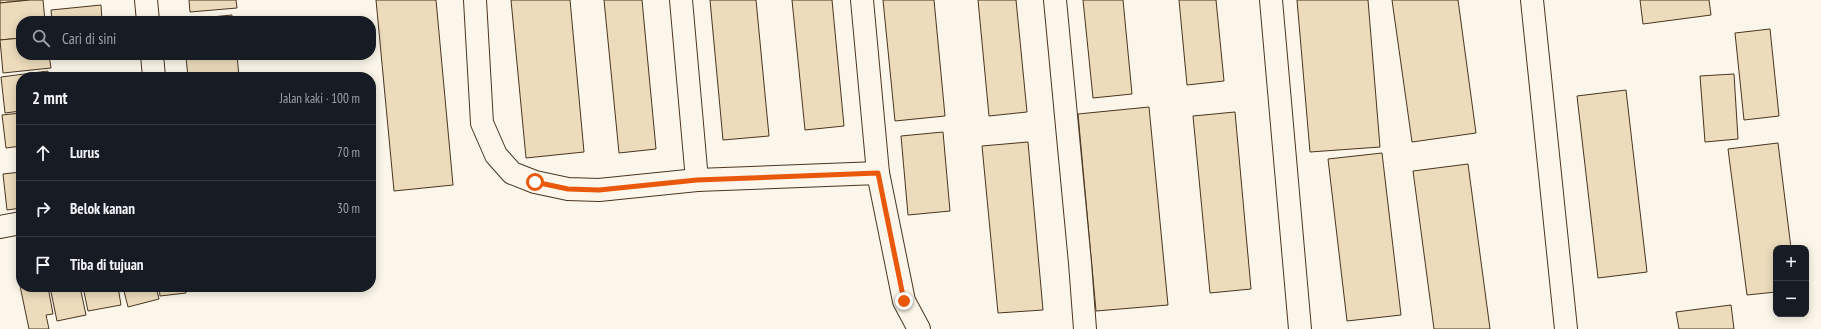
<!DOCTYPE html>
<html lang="id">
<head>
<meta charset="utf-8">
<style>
  body { margin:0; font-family:"PT Sans Narrow",sans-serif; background:#20242c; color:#f1f3f6 }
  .controls { position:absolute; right:12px; bottom:12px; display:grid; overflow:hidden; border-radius:8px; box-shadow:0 2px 10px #0003 }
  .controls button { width:36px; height:36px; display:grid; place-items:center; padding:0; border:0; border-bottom:1px solid #363941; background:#171b24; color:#f1f3f6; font:20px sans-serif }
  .stop { position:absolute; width:12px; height:12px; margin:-9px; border:3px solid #ea580c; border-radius:50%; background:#fff }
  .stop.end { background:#ea580c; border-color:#fff; box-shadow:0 1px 4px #0008 }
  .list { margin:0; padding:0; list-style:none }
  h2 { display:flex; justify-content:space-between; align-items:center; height:52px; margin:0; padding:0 16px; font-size:17px }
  h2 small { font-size:13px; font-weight:400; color:#9ea1a6 }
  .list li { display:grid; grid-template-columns:26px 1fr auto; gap:12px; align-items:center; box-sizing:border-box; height:56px; padding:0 16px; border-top:1px solid #363941 }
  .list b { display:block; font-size:15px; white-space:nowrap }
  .list em { font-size:13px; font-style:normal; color:#9ea1a6 }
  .icon { flex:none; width:22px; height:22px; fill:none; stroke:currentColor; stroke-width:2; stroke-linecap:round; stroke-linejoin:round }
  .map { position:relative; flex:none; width:1821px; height:329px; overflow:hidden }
  .search { position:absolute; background:#171b24; box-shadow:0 2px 10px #0003; left:16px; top:16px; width:360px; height:44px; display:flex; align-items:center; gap:10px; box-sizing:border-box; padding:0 14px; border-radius:16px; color:#9ea1a6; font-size:15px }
  .panel { position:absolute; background:#171b24; box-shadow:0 2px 10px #0003; left:16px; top:72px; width:360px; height:220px; border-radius:16px }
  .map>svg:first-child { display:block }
</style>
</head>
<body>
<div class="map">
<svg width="1821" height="329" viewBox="0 0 1821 329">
  <rect width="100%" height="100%" fill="#fbf6e9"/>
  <!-- building -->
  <g fill="#ecdcbc" stroke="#4a3520">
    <polygon points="0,0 30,0 0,3"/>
    <polygon points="30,0 43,0 45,21 21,21 21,38 0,40 0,3"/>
    <polygon points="189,0 236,0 237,8 190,12"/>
    <polygon points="376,0 436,0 453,185 394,191"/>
    <polygon points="511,0 570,0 584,152 526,158"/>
    <polygon points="604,0 642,0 656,149 619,153"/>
    <polygon points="710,0 756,0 769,136 723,140"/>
    <polygon points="792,0 832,0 844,126 805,130"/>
    <polygon points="883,0 934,0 945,116 895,121"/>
    <polygon points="978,0 1016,0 1027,112 989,116"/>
    <polygon points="1083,0 1123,0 1132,94 1093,98"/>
    <polygon points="1179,0 1216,0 1224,81 1187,85"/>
    <polygon points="1297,0 1368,0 1380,147 1310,152"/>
    <polygon points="1392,0 1458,0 1476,133 1412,142"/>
    <polygon points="1640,0 1709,0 1711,15 1643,24"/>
    <polygon points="101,5 102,21 52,21 51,10"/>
    <polygon points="232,15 232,21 181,21 181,20"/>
    <polygon points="1770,29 1779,116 1744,120 1735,33"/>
    <polygon points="21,38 21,55 49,55 51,68 3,73 0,40"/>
    <polygon points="56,55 80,55 56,57"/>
    <polygon points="213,55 237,55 239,77 188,77 186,58"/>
    <polygon points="48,71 48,77 21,77 21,111 5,113 1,77"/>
    <polygon points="1734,74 1738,139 1705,142 1700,76"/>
    <polygon points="1626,90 1647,272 1598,278 1577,96"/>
    <polygon points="1149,107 1168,305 1096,311 1078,114"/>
    <polygon points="1235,112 1251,289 1210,293 1193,116"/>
    <polygon points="21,113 21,146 6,148 2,115"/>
    <polygon points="943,132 950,211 908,215 901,136"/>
    <polygon points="1028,142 1043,310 998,313 982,146"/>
    <polygon points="1778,143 1791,248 1776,248 1776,292 1747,295 1728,149"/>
    <polygon points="1382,153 1401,315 1347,321 1328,159"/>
    <polygon points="1468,164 1490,329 1434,329 1413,171"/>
    <polygon points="21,172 21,208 7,210 3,174"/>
    <polygon points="21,280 21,287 48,287 53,314 46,315 49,329 29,329 19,281"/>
    <polygon points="50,287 80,287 86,315 57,321"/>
    <polygon points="83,287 118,287 121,305 88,311"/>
    <polygon points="123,287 156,287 159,299 128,307"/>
    <polygon points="159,287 186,287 186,293 160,296"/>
    <polygon points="191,287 211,287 191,289"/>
    <polygon points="1731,305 1734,329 1679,329 1676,312"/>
  </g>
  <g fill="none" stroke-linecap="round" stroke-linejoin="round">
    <!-- minor casing -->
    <g stroke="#4a3520" stroke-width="24">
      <g id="minor">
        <polyline points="146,0 148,21"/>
        <polyline points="475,0 482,123 496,155 512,173 535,182 568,189 599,190 697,180 878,173 904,301 919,329"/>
        <polyline points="681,0 697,180"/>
        <polyline points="862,0 878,173"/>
        <polyline points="1055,0 1080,263 1085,329"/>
        <polyline points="1271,0 1300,329"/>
        <polyline points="1532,0 1566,329"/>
        <polyline points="152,55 154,77"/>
        <polyline points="0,227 21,223"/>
      </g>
    </g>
    <!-- minor -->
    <use href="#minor" stroke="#fbf6e9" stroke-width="22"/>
  </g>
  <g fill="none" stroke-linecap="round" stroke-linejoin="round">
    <!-- route -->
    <polyline stroke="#ea580c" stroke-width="5" points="535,182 568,189 599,190 697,180 878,173 904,301"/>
  </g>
</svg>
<div class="controls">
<button>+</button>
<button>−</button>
</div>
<div class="stop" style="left:535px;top:182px"></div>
<div class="stop end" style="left:904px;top:301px"></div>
<div class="search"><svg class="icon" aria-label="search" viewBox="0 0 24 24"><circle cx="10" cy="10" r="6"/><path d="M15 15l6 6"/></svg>Cari di sini</div>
<section class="panel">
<h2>2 mnt<small>Jalan kaki · 100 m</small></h2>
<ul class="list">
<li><svg class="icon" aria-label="ahead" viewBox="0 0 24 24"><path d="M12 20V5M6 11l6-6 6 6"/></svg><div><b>Lurus</b></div><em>70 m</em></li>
<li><svg class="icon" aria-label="right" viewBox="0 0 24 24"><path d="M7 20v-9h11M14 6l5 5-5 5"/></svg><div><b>Belok kanan</b></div><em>30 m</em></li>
<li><svg class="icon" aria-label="arrive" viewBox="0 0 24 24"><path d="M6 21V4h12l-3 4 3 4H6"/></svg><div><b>Tiba di tujuan</b></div></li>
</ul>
</section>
</div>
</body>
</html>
